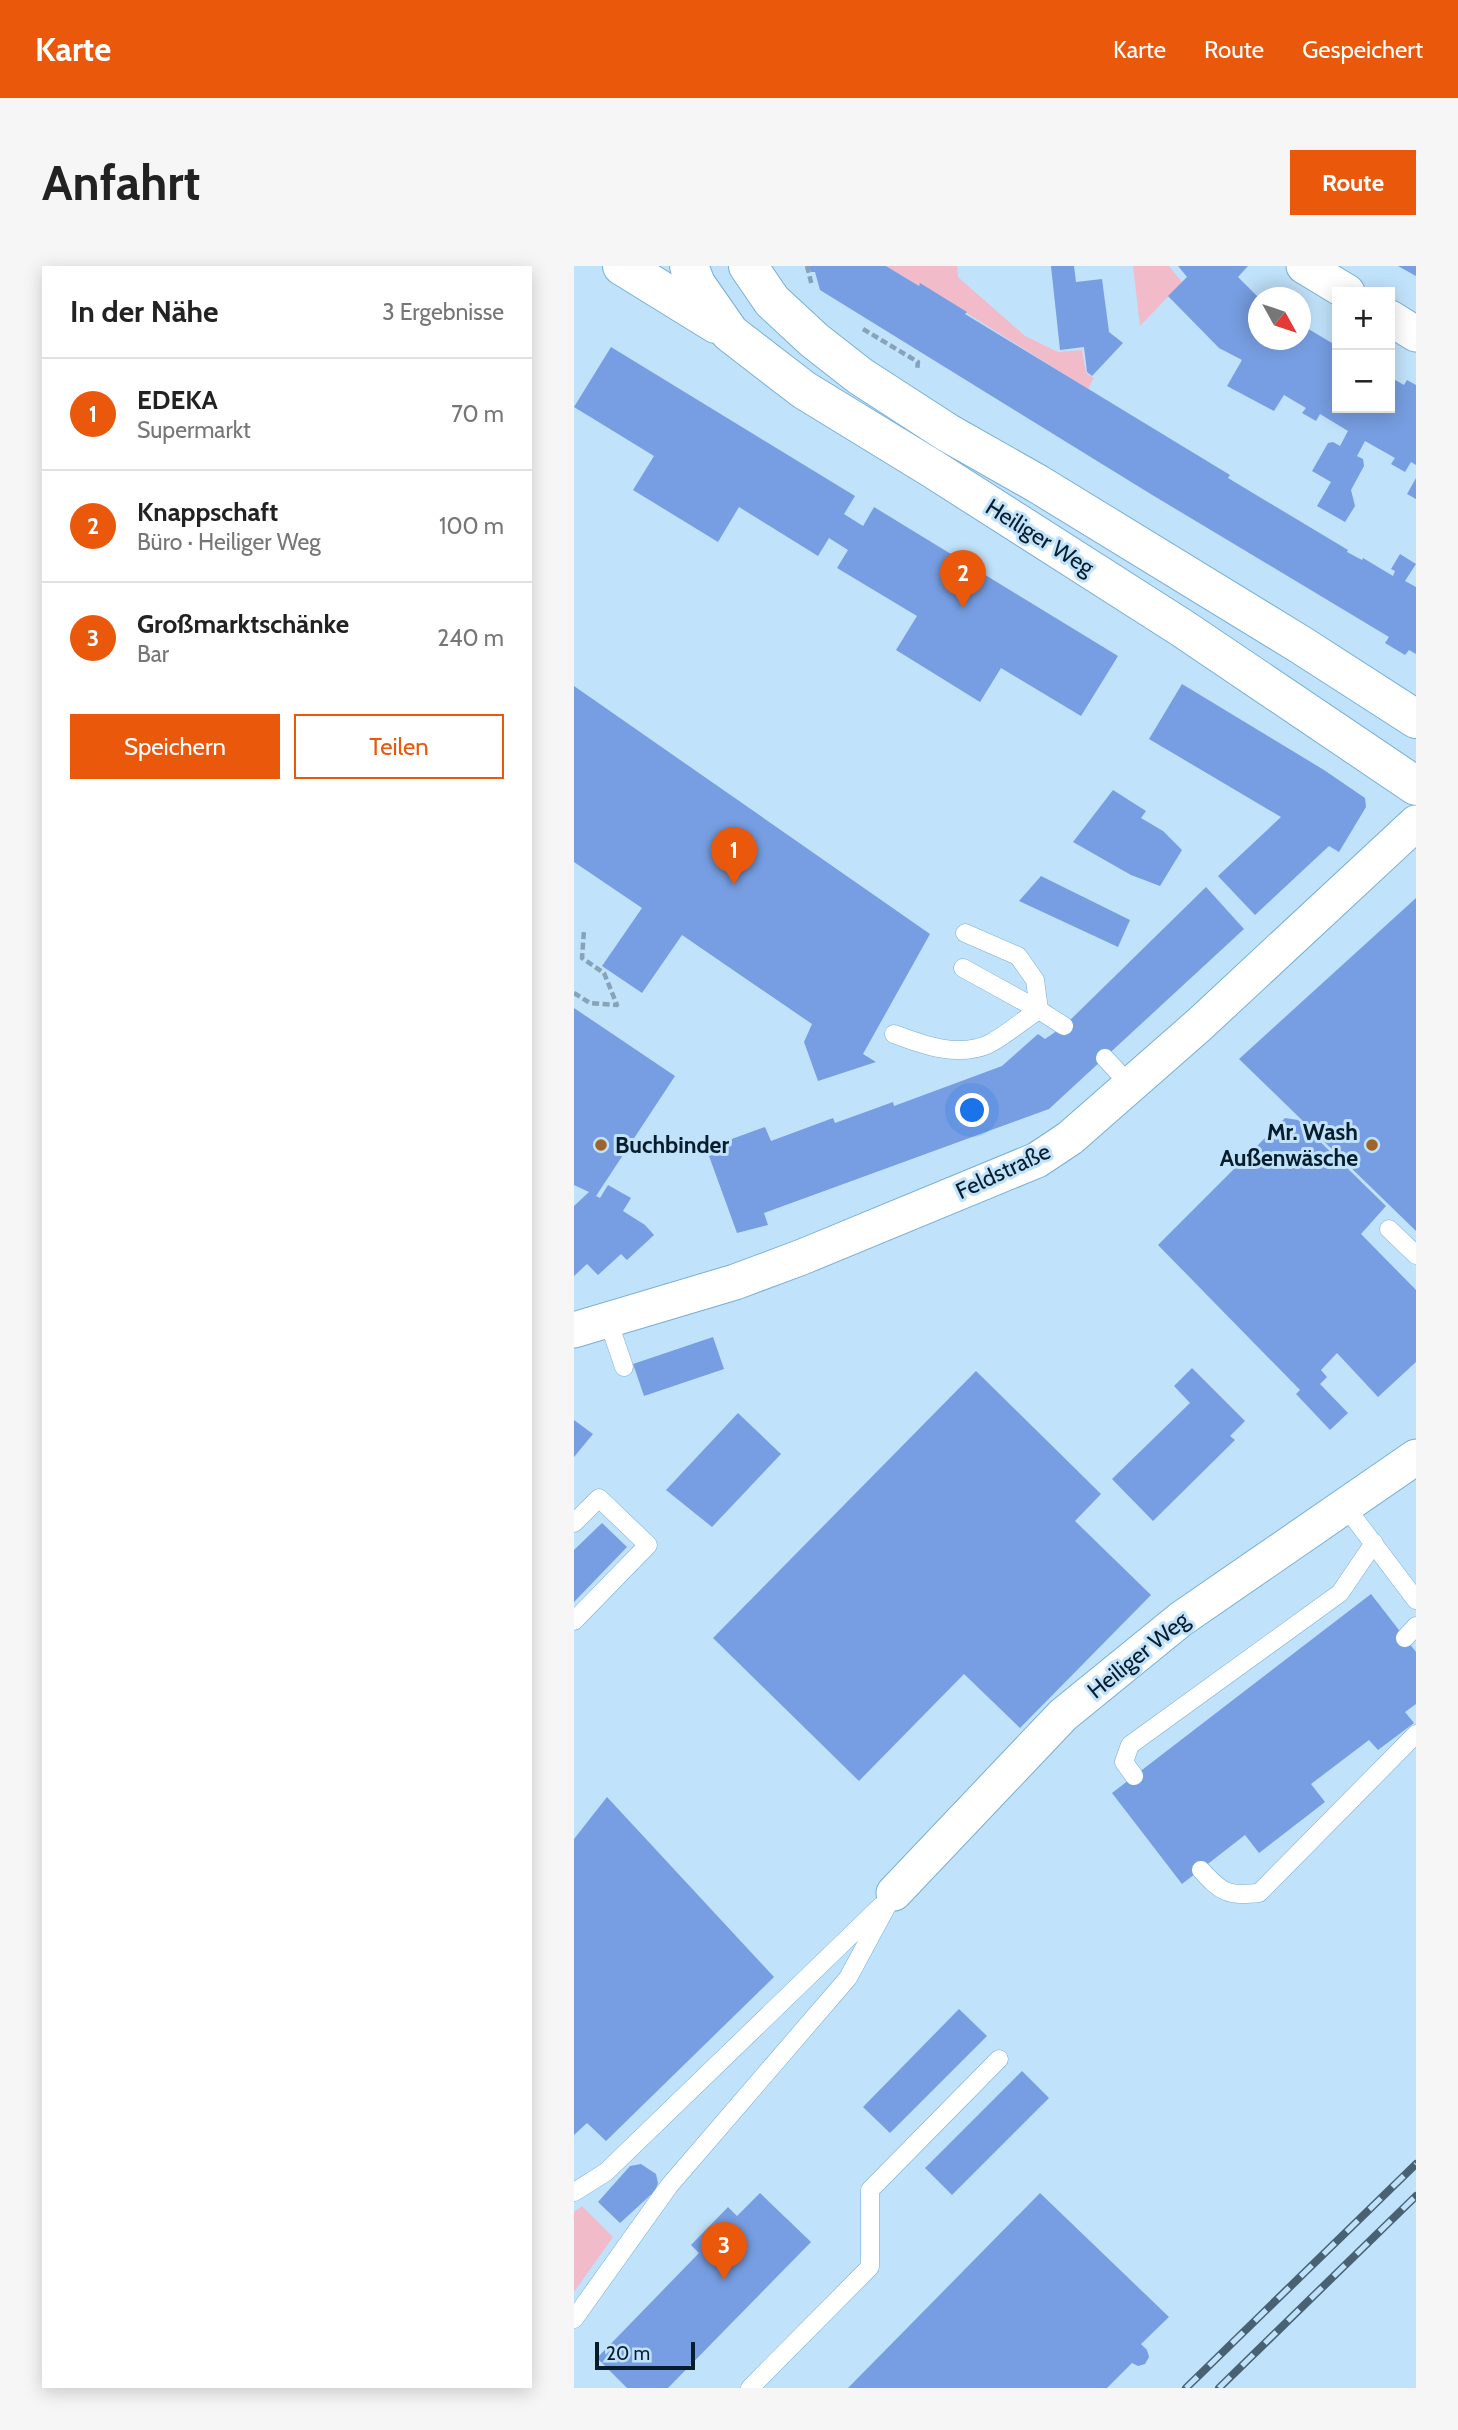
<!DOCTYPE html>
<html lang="de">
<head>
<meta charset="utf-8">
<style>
  body { margin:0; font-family:Cabin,sans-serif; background:#f6f6f6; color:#222 }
  .controls { position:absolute; right:21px; top:21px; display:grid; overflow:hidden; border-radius:0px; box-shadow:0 4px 18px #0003 }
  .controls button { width:63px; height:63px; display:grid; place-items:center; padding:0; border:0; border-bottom:2px solid #e0e0e0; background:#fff; color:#222; font:35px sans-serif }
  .compass { position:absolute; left:674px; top:21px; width:63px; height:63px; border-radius:50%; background:#fff; box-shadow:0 4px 18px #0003; rotate:130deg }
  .scale { position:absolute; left:21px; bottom:18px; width:100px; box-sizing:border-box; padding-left:7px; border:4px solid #071d2c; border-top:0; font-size:19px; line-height:24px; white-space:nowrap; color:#071d2c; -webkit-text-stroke:5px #c1e2fb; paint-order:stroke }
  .you { position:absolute; left:399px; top:845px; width:24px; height:24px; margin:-18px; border:5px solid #fff; border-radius:50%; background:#1a73e8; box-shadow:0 0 0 10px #1a73e833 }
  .badge { display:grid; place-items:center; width:46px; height:46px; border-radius:50%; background:#ea580c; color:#fff; font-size:23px; font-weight:700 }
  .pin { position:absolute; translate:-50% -58px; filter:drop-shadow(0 2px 4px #0008) }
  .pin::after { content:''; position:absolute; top:37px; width:24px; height:21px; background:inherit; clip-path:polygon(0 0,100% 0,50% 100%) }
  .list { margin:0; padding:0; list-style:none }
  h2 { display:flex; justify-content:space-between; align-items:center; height:91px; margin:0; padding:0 28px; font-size:30px }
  h2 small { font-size:23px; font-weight:400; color:#767676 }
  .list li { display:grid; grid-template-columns:46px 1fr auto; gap:21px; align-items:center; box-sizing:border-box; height:112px; padding:0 28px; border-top:2px solid #e0e0e0 }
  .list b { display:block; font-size:26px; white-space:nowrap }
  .list p { margin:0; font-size:23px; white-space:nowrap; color:#767676 }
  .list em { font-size:23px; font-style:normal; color:#767676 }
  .actions { display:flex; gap:14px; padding:21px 28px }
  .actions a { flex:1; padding:16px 0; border:2px solid #ea580c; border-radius:0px; text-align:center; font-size:24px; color:#ea580c }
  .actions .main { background:#ea580c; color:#fff }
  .map { position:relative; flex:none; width:842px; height:2122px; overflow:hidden; border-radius:0px }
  header { display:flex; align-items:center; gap:42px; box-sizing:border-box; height:98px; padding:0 35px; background:#ea580c; color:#fff }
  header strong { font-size:33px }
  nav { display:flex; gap:38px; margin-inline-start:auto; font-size:24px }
  .intro { display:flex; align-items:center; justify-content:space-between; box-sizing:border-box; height:168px; padding:0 42px }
  h1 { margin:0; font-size:49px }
  .button { padding:18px 32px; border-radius:0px; background:#ea580c; color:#fff; font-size:24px; font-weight:700 }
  main { display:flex; gap:42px; padding:0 42px }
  aside { flex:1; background:#fff; border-radius:0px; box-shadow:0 4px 18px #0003 }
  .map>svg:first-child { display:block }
</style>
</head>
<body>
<header>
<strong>Karte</strong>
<nav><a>Karte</a><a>Route</a><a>Gespeichert</a></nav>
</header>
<div class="intro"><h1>Anfahrt</h1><a class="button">Route</a></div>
<main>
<aside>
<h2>In der Nähe<small>3 Ergebnisse</small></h2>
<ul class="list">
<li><span class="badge">1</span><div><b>EDEKA</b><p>Supermarkt</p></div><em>70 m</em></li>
<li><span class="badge">2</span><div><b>Knappschaft</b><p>Büro · Heiliger Weg</p></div><em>100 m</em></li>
<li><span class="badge">3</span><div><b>Großmarktschänke</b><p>Bar</p></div><em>240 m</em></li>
</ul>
<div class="actions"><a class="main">Speichern</a><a>Teilen</a></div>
</aside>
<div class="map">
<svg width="842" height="2122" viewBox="0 0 842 2122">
  <rect width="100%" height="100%" fill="#c1e2fb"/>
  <!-- green -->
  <g fill="#f2bbca">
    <polygon points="312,0 383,0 384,11 451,70 484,86 508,84 512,107 520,112 514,123 346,18 345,20"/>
    <polygon points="559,0 595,0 608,16 566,60"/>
    <polygon points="8,1940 39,1971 0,2026 0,1946"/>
  </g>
  <!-- building -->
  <g fill="#779ee2">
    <polygon points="235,0 312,0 345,20 346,17 393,46 391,48 656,209 654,212 774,284 773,286 788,294 789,292 819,310 821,305 817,303 826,288 842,298 831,315 842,321 842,388 835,384 831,389 811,377 815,371 575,227 246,24 241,6 237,6"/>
    <polygon points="477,0 500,0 502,16 528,13 535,66 549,77 518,110 513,106 510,81 486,84"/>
    <polygon points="604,0 674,0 664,11 684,31 684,74 726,74 726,58 763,80 763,142 816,142 816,111 830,119 833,114 842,119 842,199 837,196 831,206 817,198 821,192 791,175 783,190 789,193 790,200 777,224 781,240 771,256 743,240 757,216 738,205 754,177 759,176 766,180 774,165 746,148 742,155 728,147 732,142 710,129 700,145 653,120 668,94 645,82 594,30 613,11"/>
    <polygon points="824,0 842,0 842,10"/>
    <polygon points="37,81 281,230 270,248 289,260 300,241 544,390 507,450 427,402 406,436 322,384 343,350 263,302 274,284 255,272 244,290 165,241 144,276 59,224 80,190 0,141"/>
    <polygon points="842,212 842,233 833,228"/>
    <polygon points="608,418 750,504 791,532 792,541 765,586 755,580 681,649 644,610 707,551 575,473"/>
    <polygon points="0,420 356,668 289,788 302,796 244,815 230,776 238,758 108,669 68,727 28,700 68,642 0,596"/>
    <polygon points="539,524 572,545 567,552 589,565 608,584 586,620 557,609 499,576"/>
    <polygon points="467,610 556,654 544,681 445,635"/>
    <polygon points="632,621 670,663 475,843 190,947 194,959 163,967 135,890 149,885 155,874 191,861 197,875 259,852 261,857 319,836 320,840 428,800 464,768 471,773 490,760"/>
    <polygon points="842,632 842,965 665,793"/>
    <polygon points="0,742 101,810 22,930 26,932 34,919 57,932 49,945 71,959 80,969 53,994 47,988 24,1009 13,998 0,1010 0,940 15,926 0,919"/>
    <polygon points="711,852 724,854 812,940 787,968 842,1024 842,1096 804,1131 763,1087 747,1104 753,1111 746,1118 774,1147 756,1164 722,1128 726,1124 584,979"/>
    <polygon points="139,1071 150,1103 70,1130 59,1098"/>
    <polygon points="618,1102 671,1155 656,1170 661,1174 579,1255 538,1213 616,1137 600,1120"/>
    <polygon points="402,1105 527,1228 501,1255 577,1329 446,1462 390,1408 285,1515 139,1372"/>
    <polygon points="164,1147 207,1188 138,1261 92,1224"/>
    <polygon points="0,1154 19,1168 0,1191"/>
    <polygon points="28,1257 53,1281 0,1336 0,1284"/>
    <polygon points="797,1328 842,1386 842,1438 831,1446 840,1457 804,1484 795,1474 737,1518 751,1536 685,1587 671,1569 608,1618 538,1527"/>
    <polygon points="33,1531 200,1711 32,1875 13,1857 0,1869 0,1573"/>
    <polygon points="385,1743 413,1770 316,1867 289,1841"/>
    <polygon points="448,1805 475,1832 378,1929 351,1902"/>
    <polygon points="67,1898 82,1908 84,1917 81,1925 46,1957 24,1936 56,1900"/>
    <polygon points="186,1927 237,1976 94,2122 53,2122 23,2092 125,1987 117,1979 154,1941 163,1950"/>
    <polygon points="466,1927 595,2051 567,2078 573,2084 575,2091 571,2098 564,2100 558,2097 533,2122 274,2122"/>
  </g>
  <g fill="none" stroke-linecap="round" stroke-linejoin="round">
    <!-- lane casing -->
    <g stroke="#77afd7" stroke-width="19">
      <g id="lane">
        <polyline points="389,702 465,744 490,760"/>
        <path d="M320 768C349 779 384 792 415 778 431 770 450 753 465 744L461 714 444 690 391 667"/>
        <polyline points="531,792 556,819"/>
        <polyline points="815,963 842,989"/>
        <polyline points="34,1054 50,1101"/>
        <polyline points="771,1240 842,1334"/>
        <polyline points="0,1257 25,1232 74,1279 0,1355"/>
        <polyline points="831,1372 842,1360"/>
        <polyline points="560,1510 550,1496 556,1479 766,1327 800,1277"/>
        <path d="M627 1604C648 1627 653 1630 685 1627L842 1468"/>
        <polyline points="0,1926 32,1906 307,1640"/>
        <polyline points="0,2053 95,1920 274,1712 320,1627"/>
        <polyline points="176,2122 296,2001 296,1924 425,1793"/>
      </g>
    </g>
    <!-- street casing -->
    <g stroke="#77afd7" stroke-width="37">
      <g id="street">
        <polyline points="730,0 773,26"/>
        <polyline points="816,52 842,68"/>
        <polyline points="0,1064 161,1016 228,991 463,894 496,872 626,758 842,557"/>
        <polyline points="320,1627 489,1449 607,1353 842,1191"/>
      </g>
    </g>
    <!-- secondary casing -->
    <g stroke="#77afd7" stroke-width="40">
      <g id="secondary">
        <polyline points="48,0 142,58"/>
        <polyline points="115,0 122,18 156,67 230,124 359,203 608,362 842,520"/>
        <polyline points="174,0 198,35 240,74 286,110 374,167 464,218 727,379 842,453"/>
      </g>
    </g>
    <!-- path -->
    <g stroke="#86a3b9" stroke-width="4.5" stroke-dasharray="7 3.5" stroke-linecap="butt">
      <polyline points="233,0 238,20"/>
      <polyline points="289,63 344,96 343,104"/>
      <polyline points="0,727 16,737 43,739 30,707 8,692 10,664"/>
    </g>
    <!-- lane -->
    <use href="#lane" stroke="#fff" stroke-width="18"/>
    <!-- street -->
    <use href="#street" stroke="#fff" stroke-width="35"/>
    <!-- secondary -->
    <use href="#secondary" stroke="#fff" stroke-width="38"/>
    <!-- rail casing -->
    <g stroke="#486274" stroke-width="8">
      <g id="rail">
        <polyline points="612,2122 842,1898"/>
        <polyline points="645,2122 842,1930"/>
      </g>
    </g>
    <!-- rail -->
    <use href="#rail" stroke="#c1e2fb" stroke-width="5" stroke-dasharray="16" stroke-linecap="butt"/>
  </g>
  <!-- markers -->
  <g fill="#a16329" stroke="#c1e2fb" stroke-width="2.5">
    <circle cx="27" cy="879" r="7"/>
    <circle cx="798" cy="879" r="7"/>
  </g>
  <g text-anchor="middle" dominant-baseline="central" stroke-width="6" stroke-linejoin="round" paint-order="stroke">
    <!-- street labels -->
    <g font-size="23" fill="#071d2c" stroke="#c1e2fb">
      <text transform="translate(466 271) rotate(32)">Heiliger Weg</text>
      <text transform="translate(429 905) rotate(-25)">Feldstraße</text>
      <text transform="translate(564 1389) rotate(-39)">Heiliger Weg</text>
    </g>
    <!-- poi labels -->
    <g font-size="23" font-weight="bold" fill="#071d2c" stroke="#c1e2fb" text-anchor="end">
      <text x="784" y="866">Mr. Wash<tspan x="784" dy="26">Außenwäsche</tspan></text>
      <text x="41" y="879" text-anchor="start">Buchbinder</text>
    </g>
  </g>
</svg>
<div class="controls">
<button>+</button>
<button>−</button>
</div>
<svg class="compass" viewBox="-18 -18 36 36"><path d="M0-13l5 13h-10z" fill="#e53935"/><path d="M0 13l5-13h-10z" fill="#767676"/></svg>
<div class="scale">20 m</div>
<div class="you"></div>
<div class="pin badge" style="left:160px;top:619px">1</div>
<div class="pin badge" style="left:389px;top:342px">2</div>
<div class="pin badge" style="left:150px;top:2014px">3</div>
</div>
</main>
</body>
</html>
